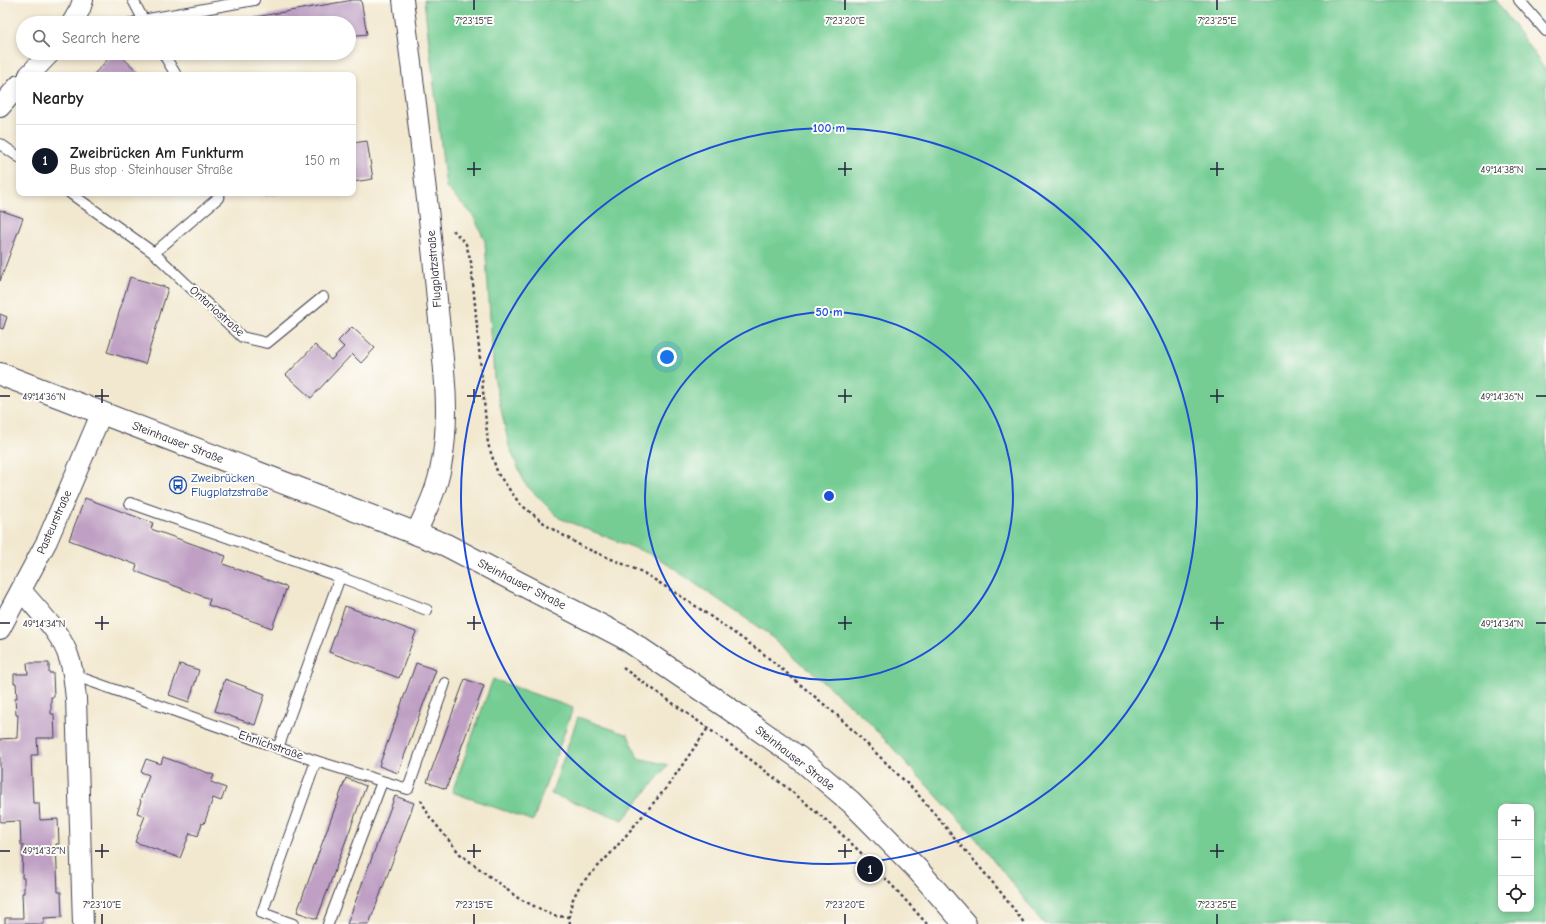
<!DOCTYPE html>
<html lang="en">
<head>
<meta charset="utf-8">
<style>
  body { margin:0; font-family:"Comic Neue",sans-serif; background:#f2f2f2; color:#222 }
  .controls { position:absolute; right:12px; bottom:12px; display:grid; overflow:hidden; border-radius:8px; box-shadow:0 2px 6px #0003 }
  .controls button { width:36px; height:36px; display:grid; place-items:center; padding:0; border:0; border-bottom:1px solid #e0e0e0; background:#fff; color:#222; font:20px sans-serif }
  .you { position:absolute; left:667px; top:357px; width:14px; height:14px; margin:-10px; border:3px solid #fff; border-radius:50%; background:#1a73e8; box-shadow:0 0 0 6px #1a73e833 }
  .badge { display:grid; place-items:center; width:26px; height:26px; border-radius:50%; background:#111827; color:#fff; font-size:13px; font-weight:700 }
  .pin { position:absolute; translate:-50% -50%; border:2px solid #fff; box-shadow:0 1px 4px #0006 }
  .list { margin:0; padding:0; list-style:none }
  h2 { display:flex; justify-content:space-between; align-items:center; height:52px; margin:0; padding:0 16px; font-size:17px }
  h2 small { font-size:13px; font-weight:400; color:#767676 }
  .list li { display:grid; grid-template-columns:26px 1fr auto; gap:12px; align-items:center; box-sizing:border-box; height:72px; padding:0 16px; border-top:1px solid #e0e0e0 }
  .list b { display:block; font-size:15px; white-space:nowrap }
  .list p { margin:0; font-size:13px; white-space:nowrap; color:#767676 }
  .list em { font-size:13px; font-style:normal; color:#767676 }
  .icon { flex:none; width:22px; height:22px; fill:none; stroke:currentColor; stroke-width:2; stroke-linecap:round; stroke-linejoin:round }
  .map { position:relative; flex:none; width:1546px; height:924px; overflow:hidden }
  .search { position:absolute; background:#fff; box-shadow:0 2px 6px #0003; left:16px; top:16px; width:340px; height:44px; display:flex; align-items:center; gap:10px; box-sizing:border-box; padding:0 14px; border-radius:22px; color:#767676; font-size:15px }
  .panel { position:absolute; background:#fff; box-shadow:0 2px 6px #0003; left:16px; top:72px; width:340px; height:124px; border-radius:8px }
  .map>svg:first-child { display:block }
</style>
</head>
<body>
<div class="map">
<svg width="1546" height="924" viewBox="0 0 1546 924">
  <rect width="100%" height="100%" fill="#fdfcf7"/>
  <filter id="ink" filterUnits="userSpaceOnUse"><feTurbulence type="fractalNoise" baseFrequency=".025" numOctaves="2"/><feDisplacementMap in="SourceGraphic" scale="8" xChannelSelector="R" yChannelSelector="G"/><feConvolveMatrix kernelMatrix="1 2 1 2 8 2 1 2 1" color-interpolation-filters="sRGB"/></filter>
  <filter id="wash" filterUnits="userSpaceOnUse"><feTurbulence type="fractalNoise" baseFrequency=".012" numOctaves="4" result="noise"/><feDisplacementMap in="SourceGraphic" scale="16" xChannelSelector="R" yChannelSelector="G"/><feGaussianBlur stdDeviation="0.9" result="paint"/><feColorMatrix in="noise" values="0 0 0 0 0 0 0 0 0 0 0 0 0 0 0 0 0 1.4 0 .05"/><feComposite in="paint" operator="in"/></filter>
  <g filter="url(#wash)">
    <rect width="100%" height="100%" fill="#f2e8cf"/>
    <!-- green -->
    <g fill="#75cd94" stroke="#4c7868" fill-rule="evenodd">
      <path d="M424 0H1496L1546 71V924H1044L981 844 866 719 767 633 655 556 559 518 525 484 509 446 494 377 485 241 473 215 446 187ZM1501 807H1531V909H1501Z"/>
      <polygon points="493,679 573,708 533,821 452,792"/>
      <polygon points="578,717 628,735 638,758 668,765 623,820 551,794"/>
    </g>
    <g id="blocks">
      <!-- building -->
      <g fill="#bfa0c4">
        <polygon points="353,0 361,0 367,34 349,36 349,23 221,23"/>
        <polygon points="114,53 118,53 141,75 93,75"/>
        <polygon points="219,53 245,53 245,54 220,58"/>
        <polygon points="367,141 373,179 353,182 353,143"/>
        <polygon points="264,193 279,193 279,194 265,196"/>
        <polygon points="0,210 23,218 0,281"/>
        <polygon points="130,277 168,288 145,364 107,352"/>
        <polygon points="0,314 7,317 3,329 0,328"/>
        <polygon points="352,327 375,348 361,363 352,354 311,398 286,375 315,345 331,360 344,347 338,341"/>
        <polygon points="85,498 153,523 151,529 226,556 223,564 287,587 272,628 208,605 210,599 135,571 137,565 69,540"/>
        <polygon points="345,606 416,632 399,678 329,652"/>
        <polygon points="27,663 49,663 49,673 53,673 54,697 51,697 51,714 54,714 55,738 37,738 38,755 31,755 33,803 39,803 40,820 58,819 59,844 56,844 58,892 61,892 62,917 44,918 44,924 5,924 5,918 23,918 22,893 24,893 24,878 22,878 23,845 21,845 20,821 0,822 0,739 17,738 18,715 16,715 15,698 17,698 16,683 14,683 14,674 28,674"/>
        <polygon points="416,663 436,670 398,773 379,766"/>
        <polygon points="180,664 199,670 189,702 169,695"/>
        <polygon points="225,679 265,694 255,725 215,711"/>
        <polygon points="465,679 484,686 446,789 427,782"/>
        <polygon points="163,757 214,775 211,782 226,788 221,801 213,798 204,824 202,823 198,836 190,833 180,858 135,842 145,816 137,813 141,801 140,800 149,775 141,772 146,759 161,764"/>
        <polygon points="346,778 366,786 317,919 297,912"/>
        <polygon points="395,796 414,803 380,895 369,924 347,924"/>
      </g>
    </g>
  </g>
  <g filter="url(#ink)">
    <use href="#blocks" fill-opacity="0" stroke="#414051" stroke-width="1"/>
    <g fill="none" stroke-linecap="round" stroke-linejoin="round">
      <!-- lane casing -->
      <g stroke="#414051" stroke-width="12">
        <g id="lane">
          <polyline points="133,0 145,23"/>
          <polyline points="1519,0 1546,31"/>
          <polyline points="132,23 143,20 254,0"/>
          <polyline points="163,53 176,75"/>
          <polyline points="0,144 19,157"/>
          <polyline points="70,193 154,253 242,337 267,343 323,297"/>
          <polyline points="154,253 218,198 220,193"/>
          <polyline points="130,503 340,577 427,610"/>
          <polyline points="73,675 316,761 262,913 293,924"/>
          <polyline points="278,748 340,577"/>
          <polyline points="316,761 408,789 445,683"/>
          <polyline points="328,924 382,782"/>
        </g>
      </g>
      <!-- street casing -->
      <g stroke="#414051" stroke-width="22">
        <g id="street">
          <path d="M403 0C416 100 428 200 437 300 442 355 452 411 441 466 437 490 426 511 416 533"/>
          <polyline points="72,23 80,9 83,0"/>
          <polyline points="29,75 50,53"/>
          <polyline points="0,107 19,85"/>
          <path d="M21 590C37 610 62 633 69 658 74 671 74 684 76 698L83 924"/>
          <polyline points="0,629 47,541 102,412"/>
        </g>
      </g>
      <!-- secondary casing -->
      <g stroke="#414051" stroke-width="24">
        <polyline id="secondary" points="0,374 446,545 623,637 725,706 798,757 851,802 917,869 965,924"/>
      </g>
      <!-- path -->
      <g stroke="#414051" stroke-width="2.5" stroke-dasharray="3 3" stroke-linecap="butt">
        <polyline points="453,230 466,244 471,262 488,444 498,474 520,504 549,527 583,547 642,572 687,600 760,651 838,716 915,791 999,890 1025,924"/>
        <path d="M623 668C696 720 770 770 837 830 869 859 898 892 927 924"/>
        <polyline points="421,800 429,816 460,854 518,898 554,916 569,917"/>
        <polyline points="570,924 569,917 572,901 580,885 612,852 667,787 708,728"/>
      </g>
      <!-- lane -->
      <use href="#lane" stroke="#fff" stroke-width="10"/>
      <!-- street -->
      <use href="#street" stroke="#fff" stroke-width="20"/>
      <!-- secondary -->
      <use href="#secondary" stroke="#fff" stroke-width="22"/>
    </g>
  </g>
  <!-- ticks -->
  <path fill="none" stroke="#22223b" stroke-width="1.5" d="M474 0V10M845 0V10M1217 0V10M474 162V176M845 162V176M1217 162V176M467 169H481M838 169H852M1210 169H1224M1536 169H1546M102 389V403M474 389V403M845 389V403M1217 389V403M0 396H10M95 396H109M467 396H481M838 396H852M1210 396H1224M1536 396H1546M102 616V630M474 616V630M845 616V630M1217 616V630M0 623H10M95 623H109M467 623H481M838 623H852M1210 623H1224M1536 623H1546M102 844V858M474 844V858M845 844V858M1217 844V858M0 851H10M95 851H109M467 851H481M838 851H852M1210 851H1224M102 914V924M474 914V924M845 914V924M1217 914V924"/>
  <!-- distance rings -->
  <g fill="none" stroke="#1d4ed8" stroke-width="2">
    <circle cx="829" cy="496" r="184"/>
    <circle cx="829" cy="496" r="368"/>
  </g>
  <!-- icons -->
  <defs>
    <g id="bus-ring" transform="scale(0.9)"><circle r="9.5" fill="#fdfcf7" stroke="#1a4fb4" stroke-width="1.5"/><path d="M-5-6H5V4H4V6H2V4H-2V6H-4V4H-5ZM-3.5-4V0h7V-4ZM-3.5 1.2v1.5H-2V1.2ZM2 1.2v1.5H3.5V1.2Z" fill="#1a4fb4"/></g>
  </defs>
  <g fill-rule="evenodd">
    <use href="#bus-ring" x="178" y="485"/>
  </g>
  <g text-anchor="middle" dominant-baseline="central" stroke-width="4" stroke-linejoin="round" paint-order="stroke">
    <!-- street labels -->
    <g font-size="12" fill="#22223b" stroke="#fdfcf7">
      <text transform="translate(434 269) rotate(-95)">Flugplatzstraße</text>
      <text transform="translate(217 311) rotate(42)">Ontariostraße</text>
      <text transform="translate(178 442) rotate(21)">Steinhauser Straße</text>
      <text transform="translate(54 522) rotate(-66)">Pasteurstraße</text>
      <text transform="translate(522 584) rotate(27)">Steinhauser Straße</text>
      <text transform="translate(271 745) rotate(19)">Ehrlichstraße</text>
      <text transform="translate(795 758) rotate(38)">Steinhauser Straße</text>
    </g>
    <!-- transit labels -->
    <g font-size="12" fill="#164399" stroke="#fdfcf7" text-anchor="start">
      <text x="191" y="478">Zweibrücken<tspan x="191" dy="14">Flugplatzstraße</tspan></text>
    </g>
  </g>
  <g font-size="10" text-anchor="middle" fill="#22223b" stroke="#fdfcf7" stroke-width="4" stroke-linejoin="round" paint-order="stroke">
    <text x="474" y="24">7°23'15"E</text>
    <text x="845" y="24">7°23'20"E</text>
    <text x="1217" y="24">7°23'25"E</text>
    <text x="1502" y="173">49°14'38"N</text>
    <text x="44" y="400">49°14'36"N</text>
    <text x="1502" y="400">49°14'36"N</text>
    <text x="44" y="627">49°14'34"N</text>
    <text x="1502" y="627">49°14'34"N</text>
    <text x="44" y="854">49°14'32"N</text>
    <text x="102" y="908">7°23'10"E</text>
    <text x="474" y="908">7°23'15"E</text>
    <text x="845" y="908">7°23'20"E</text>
    <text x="1217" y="908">7°23'25"E</text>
  </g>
  <circle cx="829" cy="496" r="6" fill="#1d4ed8" stroke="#fdfcf7" stroke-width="2"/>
  <g font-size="12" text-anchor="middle" font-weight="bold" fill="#1d4ed8" stroke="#fdfcf7" stroke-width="4" stroke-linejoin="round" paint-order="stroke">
    <text x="829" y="132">100 m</text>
    <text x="829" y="316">50 m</text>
  </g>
</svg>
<div class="controls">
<button>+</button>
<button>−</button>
<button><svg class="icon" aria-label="locate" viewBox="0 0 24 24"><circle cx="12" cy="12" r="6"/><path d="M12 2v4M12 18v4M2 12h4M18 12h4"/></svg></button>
</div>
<div class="you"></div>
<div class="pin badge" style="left:870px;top:869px">1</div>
<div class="search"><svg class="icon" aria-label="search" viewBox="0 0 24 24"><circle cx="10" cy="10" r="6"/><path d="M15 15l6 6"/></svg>Search here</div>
<section class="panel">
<h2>Nearby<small></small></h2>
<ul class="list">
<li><span class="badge">1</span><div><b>Zweibrücken Am Funkturm</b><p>Bus stop · Steinhauser Straße</p></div><em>150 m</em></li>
</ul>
</section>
</div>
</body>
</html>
